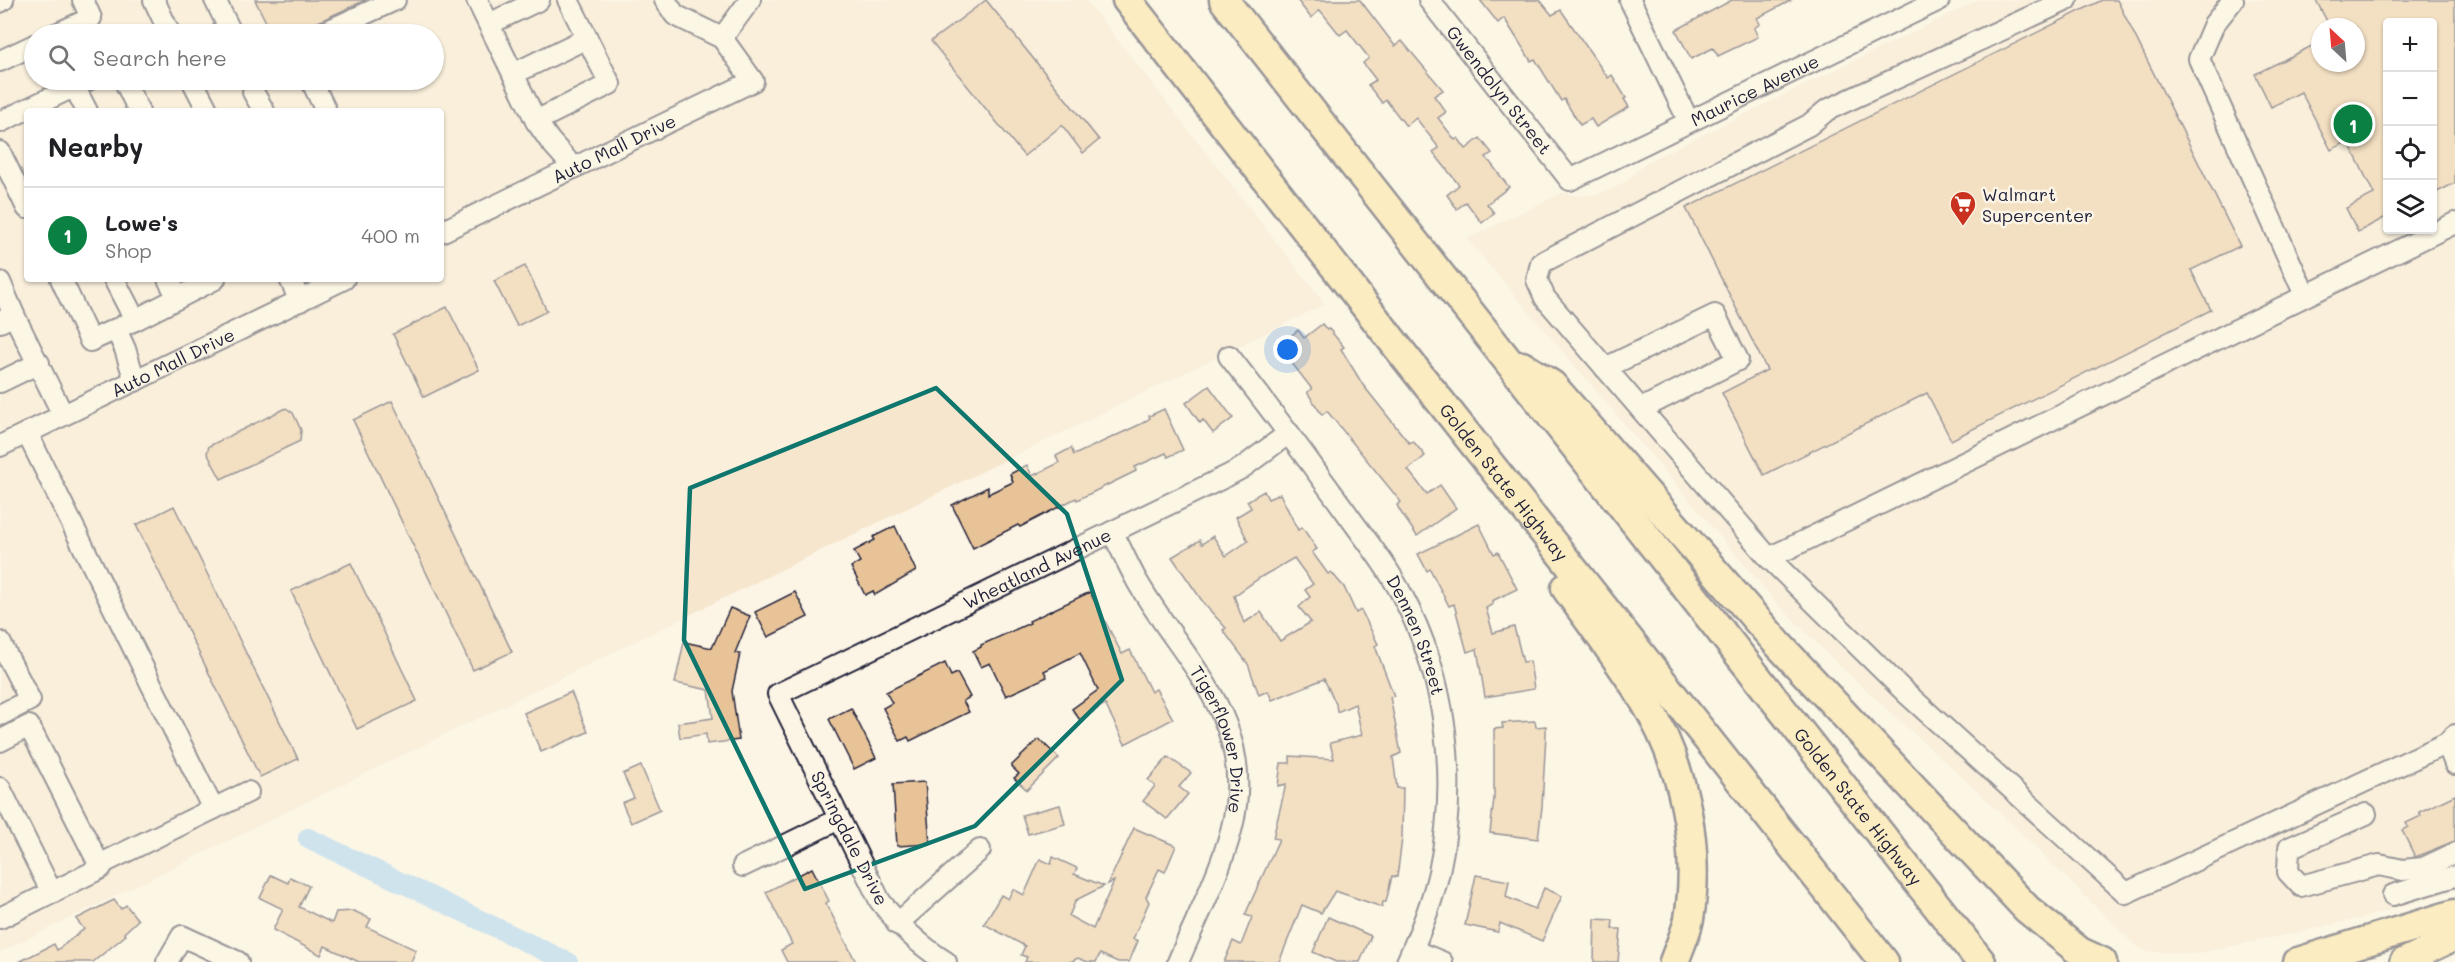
<!DOCTYPE html>
<html lang="en">
<head>
<meta charset="utf-8">
<style>
  body { margin:0; font-family:Mali,sans-serif; background:#f2f2f2; color:#202124 }
  .controls { position:absolute; right:18px; top:18px; display:grid; overflow:hidden; border-radius:6px; box-shadow:0 2px 4px #0004 }
  .controls button { width:54px; height:54px; display:grid; place-items:center; padding:0; border:0; border-bottom:2px solid #e0e0e0; background:#fff; color:#202124; font:30px sans-serif }
  .compass { position:absolute; left:2311px; top:18px; width:54px; height:54px; border-radius:50%; background:#fff; box-shadow:0 2px 4px #0004; rotate:334deg }
  .you { position:absolute; left:1288px; top:350px; width:21px; height:21px; margin:-15px; border:4px solid #fff; border-radius:50%; background:#1a73e8; box-shadow:0 0 0 9px #1a73e833 }
  .badge { display:grid; place-items:center; width:39px; height:39px; border-radius:50%; background:#0b8043; color:#fff; font-size:20px; font-weight:700 }
  .pin { position:absolute; translate:-50% -50%; border:3px solid #fff; box-shadow:0 2px 6px #0006 }
  .list { margin:0; padding:0; list-style:none }
  h2 { display:flex; justify-content:space-between; align-items:center; height:78px; margin:0; padding:0 24px; font-size:26px }
  h2 small { font-size:20px; font-weight:400; color:#757577 }
  .list li { display:grid; grid-template-columns:39px 1fr auto; gap:18px; align-items:center; box-sizing:border-box; height:96px; padding:0 24px; border-top:2px solid #e0e0e0 }
  .list b { display:block; font-size:22px; white-space:nowrap }
  .list p { margin:0; font-size:20px; white-space:nowrap; color:#757577 }
  .list em { font-size:20px; font-style:normal; color:#757577 }
  .icon { flex:none; width:33px; height:33px; fill:none; stroke:currentColor; stroke-width:2; stroke-linecap:round; stroke-linejoin:round }
  .map { position:relative; flex:none; width:2455px; height:962px; overflow:hidden }
  .search { position:absolute; background:#fff; box-shadow:0 2px 4px #0004; left:24px; top:24px; width:420px; height:66px; display:flex; align-items:center; gap:15px; box-sizing:border-box; padding:0 21px; border-radius:33px; color:#757577; font-size:22px }
  .panel { position:absolute; background:#fff; box-shadow:0 2px 4px #0004; left:24px; top:108px; width:420px; height:174px; border-radius:6px }
  .map>svg:first-child { display:block }
</style>
</head>
<body>
<div class="map">
<svg width="2455" height="962" viewBox="0 0 2455 962">
  <rect width="100%" height="100%" fill="#fcf5e5"/>
  <filter id="ink" filterUnits="userSpaceOnUse"><feTurbulence type="fractalNoise" baseFrequency=".0167" numOctaves="2"/><feDisplacementMap in="SourceGraphic" scale="12" xChannelSelector="R" yChannelSelector="G"/><feConvolveMatrix kernelMatrix="1 2 1 2 8 2 1 2 1" color-interpolation-filters="sRGB"/></filter>
  <g filter="url(#ink)">
    <!-- built -->
    <g fill="#f6e6ce" fill-rule="evenodd">
      <path d="M0 0H1086L1325 304 0 952ZM34 34H434V80H34ZM27 111H441V279H27Z"/>
      <path d="M1979 0H2455V890L2362 918 2195 954 2145 951 2134 944 1984 797 1842 668 1777 603 1467 239 1562 193 1579 196 1597 195 1610 190 1625 182 1647 162ZM2388 22H2432V230H2388ZM2320 27H2356V63H2320Z"/>
    </g>
    <g fill="none" stroke-linecap="round" stroke-linejoin="round">
      <!-- canal -->
      <polyline stroke="#99cdf6" stroke-width="20" points="308,838 568,962"/>
    </g>
    <!-- building -->
    <g fill="#e8c398" stroke="#22223b" stroke-width="1.5" fill-rule="evenodd">
      <polygon points="255,0 366,0 316,23 311,28 309,34 272,34"/>
      <polygon points="986,0 1099,140 1083,153 1062,125 1024,156 931,41"/>
      <polygon points="1297,0 1360,0 1395,46 1402,41 1443,90 1434,96 1446,112 1438,118 1455,140 1458,138 1466,149 1480,138 1492,153 1486,157 1509,187 1487,204 1494,213 1482,223 1466,202 1457,209 1447,195 1459,185 1433,152 1439,148 1416,118 1406,126 1386,100 1382,103 1368,85 1376,80 1363,63 1369,58 1347,30 1340,35 1320,10 1311,18"/>
      <polygon points="1480,0 1540,0 1552,15 1561,10 1608,78 1612,75 1626,98 1624,99 1629,107 1596,127 1591,119 1580,125 1564,99 1561,101 1535,59 1531,61 1504,18 1498,23"/>
      <polygon points="1732,0 1792,0 1757,18 1760,24 1754,28 1758,37 1718,56 1713,48 1691,59 1676,30"/>
      <polygon points="2102,0 2117,0 2240,246 2191,270 2211,310 1951,440 1927,393 1764,475 1722,393 1767,370 1686,208"/>
      <polygon points="2316,0 2455,0 2455,183 2433,194 2433,22 2388,22 2388,220 2386,217 2358,232 2346,208 2374,194 2348,141 2331,150 2301,92 2271,107 2255,74 2320,42 2320,63 2356,63 2356,27 2330,27"/>
      <polygon points="525,266 547,311 517,326 494,281"/>
      <polygon points="447,307 479,370 424,397 393,334"/>
      <polygon points="1322,324 1327,330 1329,329 1344,347 1341,349 1363,385 1409,443 1413,441 1425,456 1408,470 1427,494 1440,485 1456,508 1417,536 1400,511 1397,505 1401,502 1327,411 1322,415 1307,392 1312,389 1284,353 1292,347 1287,339 1298,330 1304,338"/>
      <polygon points="1209,386 1233,418 1213,433 1203,420 1200,423 1186,403"/>
      <polygon points="392,401 512,652 473,670 353,420"/>
      <polygon points="286,408 293,413 301,430 300,441 221,479 207,453 209,446"/>
      <polygon points="1164,409 1183,450 1168,457 1166,453 1135,467 1136,471 1077,500 1076,498 1020,527 1018,525 973,548 952,505 988,487 988,494 1013,482 1010,474 1027,465 1032,476 1059,463 1056,456 1071,448 1074,455 1141,424 1150,418 1149,416"/>
      <path d="M1264 491 1268 499 1280 494 1298 530 1302 527 1317 549 1312 552 1328 574 1331 572 1344 587 1356 613 1361 610 1378 644 1375 646 1394 696 1390 697 1401 753 1393 757 1397 788H1403L1402 839 1397 877 1392 876 1386 902H1383L1382 907 1335 891 1321 913 1302 905 1279 962H1224L1233 941 1241 945 1252 917 1245 915 1279 839 1273 838 1286 784 1278 786 1281 763H1290V756L1334 759 1330 743 1362 735 1355 704 1337 712 1336 704 1324 679 1272 700 1268 691 1259 695 1248 664 1223 630 1226 628 1205 605 1172 557 1200 540 1202 544 1213 536 1226 556 1248 541 1236 517 1251 508 1247 501ZM1294 558 1313 584 1305 590 1310 597 1299 607 1311 622 1280 641 1261 612 1244 623 1234 596 1261 577Z"/>
      <polygon points="174,506 298,759 260,777 136,525"/>
      <polygon points="1479,524 1494,554 1498,552 1517,589 1492,601 1493,604 1486,608 1493,633 1514,627 1523,662 1530,661 1534,689 1485,697 1477,649 1467,652 1454,604 1449,606 1434,577 1430,569 1427,571 1418,554"/>
      <polygon points="895,526 916,571 875,595 873,591 865,595 851,567 860,562 854,551 875,540 873,537"/>
      <polygon points="351,563 417,701 357,729 291,591"/>
      <polygon points="795,592 808,617 768,637 755,612"/>
      <polygon points="1090,592 1122,654 1130,650 1151,692 1156,689 1173,719 1125,744 1105,704 1080,720 1072,709 1098,690 1080,653 1044,671 1047,677 1006,696 990,663 981,667 973,651 981,647 981,645 1030,623 1029,621"/>
      <polygon points="730,608 750,616 735,653 740,654 732,691 739,740 707,744 706,734 680,738 678,723 713,718 709,690 675,683 684,642 712,648"/>
      <polygon points="945,663 951,676 957,673 970,697 963,701 969,712 910,741 908,737 900,741 883,708 892,703 886,692"/>
      <polygon points="571,692 588,732 541,752 524,713"/>
      <polygon points="851,708 876,758 854,769 829,719"/>
      <polygon points="1535,721 1536,727 1546,726 1546,734 1542,807 1538,839 1490,833 1494,798 1494,729 1503,728 1502,723"/>
      <polygon points="1039,739 1059,758 1027,790 1014,778 1019,774 1011,766"/>
      <polygon points="1168,757 1191,773 1179,787 1188,794 1167,819 1143,801 1155,786 1148,780"/>
      <polygon points="641,766 660,810 631,823 622,803 634,798 623,774"/>
      <polygon points="925,782 930,844 897,846 893,784"/>
      <polygon points="2455,795 2455,841 2415,857 2402,830 2408,827 2406,823 2421,816 2419,812"/>
      <polygon points="1060,805 1065,824 1028,834 1022,815"/>
      <polygon points="1134,828 1176,846 1165,872 1159,869 1146,897 1149,902 1133,939 1138,941 1129,962 1118,962 1100,954 1096,962 1088,962 1078,958 1070,962 1025,962 1027,957 1021,955 1025,946 984,924 1001,895 1008,899 1013,889 1024,895 1040,859 1051,864 1053,857 1077,868 1074,874 1104,886 1076,900 1069,916 1093,929 1114,881 1108,884"/>
      <polygon points="812,868 829,901 826,903 856,962 787,962 781,950 792,944 766,892"/>
      <polygon points="271,875 288,883 290,877 309,886 299,907 332,923 336,912 354,911 371,919 367,927 416,950 411,962 359,962 325,946 321,955 273,930 283,909 260,898"/>
      <polygon points="1476,875 1509,881 1506,897 1535,909 1544,888 1562,896 1542,941 1500,923 1498,932 1465,925"/>
      <polygon points="114,900 121,909 126,905 138,920 124,933 126,935 93,962 19,962 54,944 57,950 84,929 76,919"/>
      <polygon points="1328,917 1371,936 1360,962 1336,962 1313,952"/>
      <polygon points="1595,919 1613,920 1612,929 1621,929 1618,962 1594,962"/>
    </g>
    <g fill="none" stroke-linecap="round" stroke-linejoin="round">
      <!-- minor casing -->
      <g stroke="#22223b" stroke-width="24">
        <g id="minor">
          <polyline points="154,0 170,34"/>
          <polyline points="215,0 230,30 220,34"/>
          <polyline points="477,0 536,121 550,141 574,168"/>
          <path id="s1" d="M1429 0 1570 180 1939 0"/>
          <polyline points="1630,0 1689,122"/>
          <polyline points="2067,0 1827,110 1809,125 1541,263 1537,280 1545,298 1769,558 1905,692 2126,893 2447,743 2455,735"/>
          <polyline points="2233,0 2214,24 2199,59 2305,295"/>
          <polyline points="0,2 3,0"/>
          <polyline points="489,24 539,0"/>
          <polyline points="56,34 91,18 83,0"/>
          <polyline points="321,34 395,0"/>
          <polyline points="722,38 750,0"/>
          <polyline points="0,61 34,45"/>
          <polyline points="513,74 587,38"/>
          <polyline points="124,80 139,111"/>
          <polyline points="192,80 208,111"/>
          <polyline points="311,80 326,111"/>
          <polyline points="74,86 87,111"/>
          <polyline points="253,92 264,111"/>
          <polyline points="536,121 610,84 568,0"/>
          <polyline points="0,122 88,80"/>
          <polyline points="0,152 27,208"/>
          <path id="s2" d="M441 232 753 81 722 38 675 15 665 0"/>
          <polyline points="61,279 90,341 116,329 125,349 135,381"/>
          <polyline points="114,279 135,320 124,325"/>
          <polyline points="168,279 178,298"/>
          <polyline points="290,279 300,301"/>
          <polyline points="0,282 14,315"/>
          <polyline points="135,320 215,279"/>
          <polyline points="0,322 14,315 63,415"/>
          <path id="s3" d="M1229 356C1269 407 1308 459 1346 512 1365 539 1387 565 1402 595 1447 679 1459 779 1439 872 1432 903 1420 933 1407 962"/>
          <polyline points="1605,368 1715,315 1738,360 1641,409"/>
          <polyline points="0,382 39,363"/>
          <polyline points="27,433 213,809 99,865"/>
          <path id="s4" d="M0 446 344 279"/>
          <path id="s5" d="M1112 532C1121 548 1128 565 1137 581 1185 665 1260 722 1231 831 1219 876 1196 919 1178 962"/>
          <polyline points="1769,558 2455,223"/>
          <polyline points="0,642 30,700 0,715"/>
          <polyline points="0,741 29,726 101,868 0,918"/>
          <polyline points="2447,743 2455,764"/>
          <polyline points="0,788 52,893"/>
          <polyline points="213,809 248,792"/>
          <polyline points="2366,814 2289,848 2288,872 2301,886 2379,865 2403,870 2423,868 2455,853"/>
          <polyline points="743,866 839,819"/>
          <polyline points="2393,895 2455,876"/>
          <polyline points="897,924 980,850"/>
          <polyline points="1413,950 1442,962"/>
          <polyline points="167,962 182,936 238,962"/>
          <path id="s6" d="M946 962C919 945 899 926 880 901L778 694 1227 476 1242 468 1289 433"/>
        </g>
      </g>
      <!-- major casing -->
      <g stroke="#22223b" stroke-width="30">
        <polyline id="major" points="2403,962 2455,937"/>
      </g>
      <!-- highway casing -->
      <g stroke="#22223b" stroke-width="33">
        <g id="highway">
          <path id="s7" d="M1127 0 1402 353 1884 962"/>
          <path id="s8" d="M1224 0 1981 962"/>
          <polyline points="1522,366 1552,385 1778,644 2027,909 2080,952 2102,962"/>
          <path d="M1566 588C1592 625 1621 662 1644 700 1683 764 1701 845 1689 919 1686 933 1679 948 1674 962"/>
          <polyline points="2298,962 2455,914"/>
        </g>
      </g>
      <!-- minor -->
      <use href="#minor" stroke="#fcf5e5" stroke-width="20"/>
      <!-- major -->
      <use href="#major" stroke="#fadf96" stroke-width="26"/>
      <!-- highway -->
      <use href="#highway" stroke="#fadf96" stroke-width="28"/>
    </g>
  </g>
  <!-- marked area -->
  <path d="M0 0H2455V962H0ZM936 388 1067 514 1122 680 975 826 805 889 684 640 690 488Z" fill="#fcf5e5" fill-opacity=".55" fill-rule="evenodd"/>
  <path fill="none" stroke="#0f766e" stroke-width="4.5" stroke-linejoin="round" d="M936 388 1067 514 1122 680 975 826 805 889 684 640 690 488Z"/>
  <!-- icons -->
  <defs>
    <g id="supermarket-pin" transform="scale(1.35)"><path d="M0 17L-7.5 6A9.5 9.5 0 1 1 7.5 6Z" fill="#c8321e" stroke="#fcf5e5"/><path d="M-6-5.5h2.5l.6 2H6L4.5 2H-2.5L-4.4-4H-6ZM-1.5 3.2a1.3 1.3 0 1 0 .1 0ZM3 3.2a1.3 1.3 0 1 0 .1 0Z" fill="#fff"/></g>
  </defs>
  <g fill-rule="evenodd">
    <use href="#supermarket-pin" x="1963" y="204"/>
  </g>
  <g text-anchor="middle" dominant-baseline="central" stroke-width="5" stroke-linejoin="round" paint-order="stroke">
    <!-- street labels -->
    <g font-size="18" fill="#22223b" stroke="#fcf5e5">
      <text stroke="none"><textPath href="#s1" startOffset="114">Gwendolyn Street</textPath></text>
      <text stroke="none"><textPath href="#s1" startOffset="434">Maurice Avenue</textPath></text>
      <text stroke="none"><textPath href="#s2" startOffset="192">Auto Mall Drive</textPath></text>
      <text stroke="none"><textPath href="#s4" startOffset="192">Auto Mall Drive</textPath></text>
      <text stroke="none"><textPath href="#s7" startOffset="612">Golden State Highway</textPath></text>
      <text stroke="none"><textPath href="#s6" startOffset="609">Wheatland Avenue</textPath></text>
      <text stroke="none"><textPath href="#s3" startOffset="338">Dennen Street</textPath></text>
      <text stroke="none"><textPath href="#s5" startOffset="237">Tigerflower Drive</textPath></text>
      <text stroke="none"><textPath href="#s8" startOffset="1026">Golden State Highway</textPath></text>
      <text transform="translate(850 838) rotate(63)">Springdale Drive</text>
    </g>
    <!-- poi labels -->
    <g font-size="18" fill="#22223b" stroke="#fcf5e5" text-anchor="start">
      <text x="1982" y="194">Walmart<tspan x="1982" dy="21">Supercenter</tspan></text>
    </g>
  </g>
</svg>
<div class="controls">
<button>+</button>
<button>−</button>
<button><svg class="icon" aria-label="locate" viewBox="0 0 24 24"><circle cx="12" cy="12" r="6"/><path d="M12 2v4M12 18v4M2 12h4M18 12h4"/></svg></button>
<button><svg class="icon" aria-label="layers" viewBox="0 0 24 24"><path d="M12 4l9 5-9 5-9-5zM3 14l9 5 9-5"/></svg></button>
</div>
<svg class="compass" viewBox="-18 -18 36 36"><path d="M0-13l5 13h-10z" fill="#e53935"/><path d="M0 13l5-13h-10z" fill="#757577"/></svg>
<div class="you"></div>
<div class="pin badge" style="left:2353px;top:124px">1</div>
<div class="search"><svg class="icon" aria-label="search" viewBox="0 0 24 24"><circle cx="10" cy="10" r="6"/><path d="M15 15l6 6"/></svg>Search here</div>
<section class="panel">
<h2>Nearby<small></small></h2>
<ul class="list">
<li><span class="badge">1</span><div><b>Lowe's</b><p>Shop</p></div><em>400 m</em></li>
</ul>
</section>
</div>
</body>
</html>
